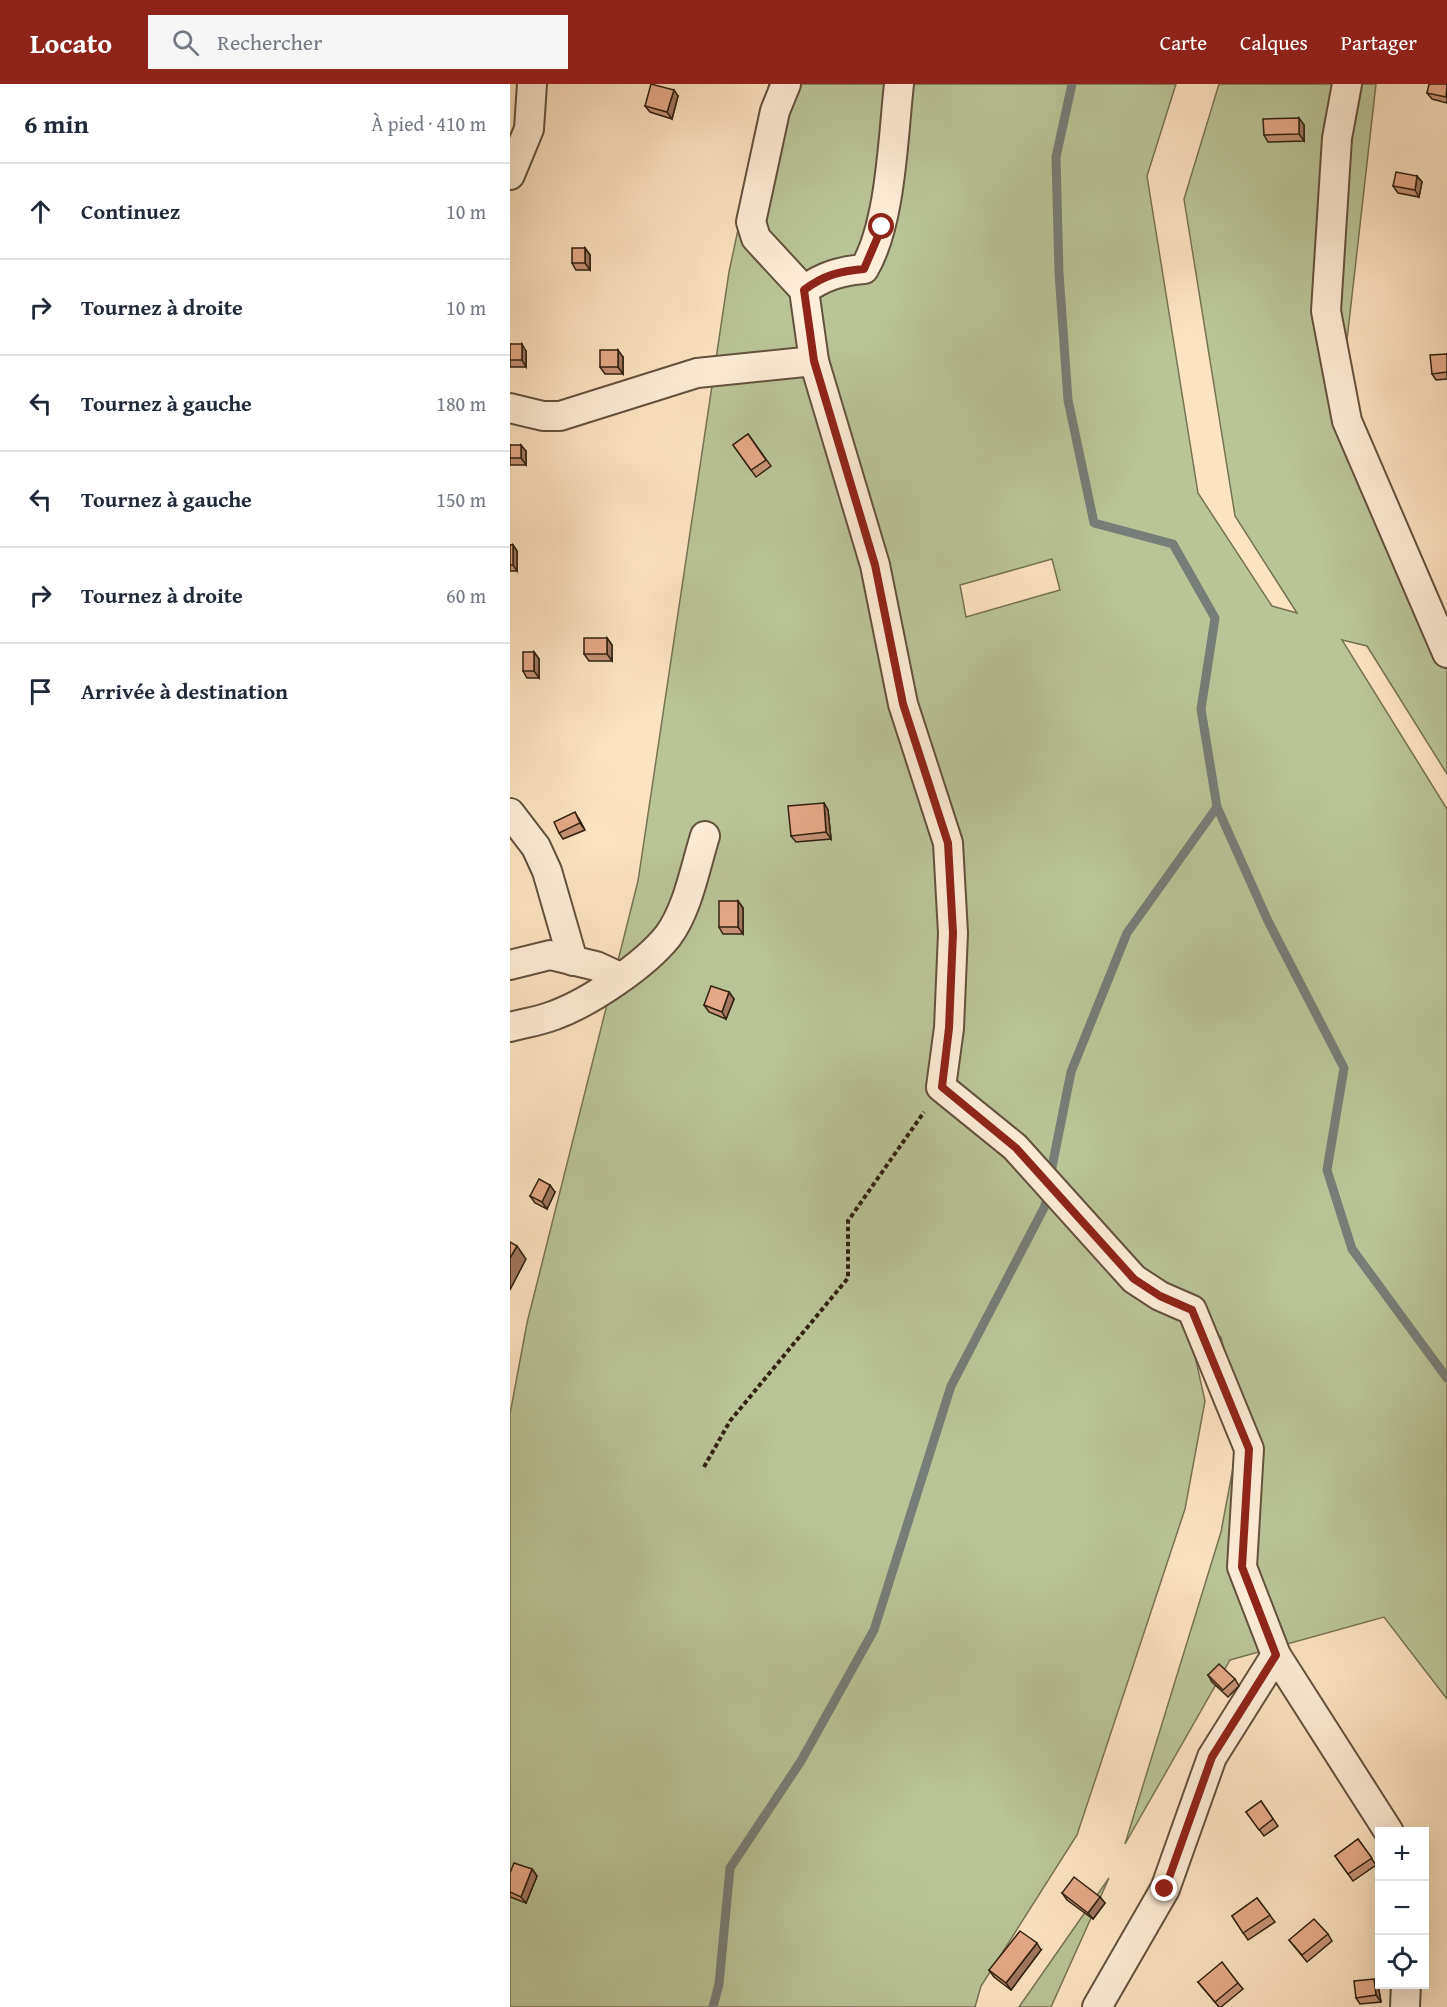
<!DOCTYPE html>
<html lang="fr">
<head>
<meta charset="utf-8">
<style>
  body { margin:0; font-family:"Gentium Book Plus",serif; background:#f6f6f7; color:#1f2937 }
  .controls { position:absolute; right:18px; bottom:18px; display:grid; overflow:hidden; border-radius:0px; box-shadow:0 6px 24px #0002 }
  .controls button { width:54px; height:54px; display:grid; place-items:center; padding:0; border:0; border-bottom:2px solid #e0e1e3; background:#fff; color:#1f2937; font:30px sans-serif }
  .stop { position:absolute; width:18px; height:18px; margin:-14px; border:4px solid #8f2418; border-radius:50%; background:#fff }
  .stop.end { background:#8f2418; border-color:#fff; box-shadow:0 2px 6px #0008 }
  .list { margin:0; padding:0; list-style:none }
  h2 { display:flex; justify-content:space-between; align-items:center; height:78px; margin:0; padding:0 24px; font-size:26px }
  h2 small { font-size:20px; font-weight:400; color:#747a83 }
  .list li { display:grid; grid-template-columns:39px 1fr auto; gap:18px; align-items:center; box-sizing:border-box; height:96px; padding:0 24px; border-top:2px solid #e0e1e3 }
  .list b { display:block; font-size:22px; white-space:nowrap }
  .list em { font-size:20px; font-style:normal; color:#747a83 }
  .icon { flex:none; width:33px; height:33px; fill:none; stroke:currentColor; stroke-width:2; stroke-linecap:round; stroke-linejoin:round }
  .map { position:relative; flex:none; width:937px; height:1923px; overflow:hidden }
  header { display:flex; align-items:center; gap:36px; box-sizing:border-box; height:84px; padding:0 30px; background:#8f2418; color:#fff }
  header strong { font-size:28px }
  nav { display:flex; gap:33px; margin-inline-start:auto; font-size:21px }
  .search { width:420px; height:54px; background:#f6f6f7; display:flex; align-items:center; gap:15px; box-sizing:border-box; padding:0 21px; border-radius:0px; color:#747a83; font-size:22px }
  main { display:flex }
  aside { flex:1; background:#fff }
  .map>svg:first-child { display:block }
</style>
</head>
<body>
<header>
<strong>Locato</strong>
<div class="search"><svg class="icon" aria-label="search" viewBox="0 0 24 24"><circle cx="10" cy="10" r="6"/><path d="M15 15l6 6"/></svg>Rechercher</div>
<nav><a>Carte</a><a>Calques</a><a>Partager</a></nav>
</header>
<main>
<aside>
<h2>6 min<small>À pied · 410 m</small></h2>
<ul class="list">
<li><svg class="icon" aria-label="ahead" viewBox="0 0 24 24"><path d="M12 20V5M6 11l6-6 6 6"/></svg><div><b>Continuez</b></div><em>10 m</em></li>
<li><svg class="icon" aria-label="right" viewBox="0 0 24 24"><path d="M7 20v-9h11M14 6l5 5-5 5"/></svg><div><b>Tournez à droite</b></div><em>10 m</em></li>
<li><svg class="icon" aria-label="left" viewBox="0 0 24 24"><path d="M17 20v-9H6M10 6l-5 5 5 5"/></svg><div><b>Tournez à gauche</b></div><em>180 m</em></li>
<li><svg class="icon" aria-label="left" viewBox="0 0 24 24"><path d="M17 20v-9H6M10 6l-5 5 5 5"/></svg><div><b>Tournez à gauche</b></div><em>150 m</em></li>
<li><svg class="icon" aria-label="right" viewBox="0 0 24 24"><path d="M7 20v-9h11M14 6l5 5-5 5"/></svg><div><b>Tournez à droite</b></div><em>60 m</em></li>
<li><svg class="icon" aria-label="arrive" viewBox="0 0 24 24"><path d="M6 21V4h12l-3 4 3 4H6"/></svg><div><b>Arrivée à destination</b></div></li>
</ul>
</aside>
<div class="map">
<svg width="937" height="1923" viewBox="0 0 937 1923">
  <rect width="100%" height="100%" fill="#fde4c1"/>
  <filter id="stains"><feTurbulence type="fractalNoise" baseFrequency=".00333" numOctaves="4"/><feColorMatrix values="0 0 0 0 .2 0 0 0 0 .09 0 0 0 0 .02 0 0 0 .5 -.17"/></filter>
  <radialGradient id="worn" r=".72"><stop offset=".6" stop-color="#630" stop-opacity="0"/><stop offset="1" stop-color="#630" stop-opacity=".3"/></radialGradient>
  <!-- green -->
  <g fill="#bac597" stroke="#767353" stroke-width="1.5" fill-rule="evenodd">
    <path d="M259 0H666L637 92 688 409 762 522 787 529 725 432 674 115 709 0H866L827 344 937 586V690L857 562 832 556 937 725V1615L874 1533 720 1576 615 1760 711 1448 731 1341 711 1253 677 1236 695 1317 675 1425 567 1751 471 1902 465 1923H0V1330L17 1239 128 797 219 188ZM542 475 550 506 456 533 450 501Z"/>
    <polygon points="599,1794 541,1923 509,1923"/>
  </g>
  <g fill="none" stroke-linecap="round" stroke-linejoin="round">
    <!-- stream -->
    <g stroke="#777d78" stroke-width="9">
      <polyline points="562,0 546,73 549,189 558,316 584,439 663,460 705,534 691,625 707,723 758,837 834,984 817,1086 842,1165 937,1294"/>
      <polyline points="540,1093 561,988 617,849 707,723"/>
      <polyline points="203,1923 209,1900 220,1784 291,1677 364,1546 441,1302 535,1122 538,1107"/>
    </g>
    <!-- minor casing -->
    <g stroke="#64523c" stroke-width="32">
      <g id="minor">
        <polyline points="276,0 265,27 241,138 246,154 294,206 304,277 365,481 393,620 438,759 443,849 439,944 431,1003 505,1063 624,1195 650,1212 682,1226 739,1365 732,1483 766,1571 879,1748"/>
        <polyline points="837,0 827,54 816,227 837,337 937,569"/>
        <polyline points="0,91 19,45 22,0"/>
        <path d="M294 206C314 192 330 187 354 185 381 140 383 53 389 0"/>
        <polyline points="0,324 33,332 50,332 187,289 304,277"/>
        <polyline points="0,729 26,763 37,787 63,877"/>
        <polyline points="0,881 40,871 86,882 110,893"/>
        <path d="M0 943C15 939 30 937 45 931 80 918 135 881 158 852 178 825 185 784 195 752"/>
        <polyline points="587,1923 655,1805 702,1673 766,1571"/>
        <polyline points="895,1923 896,1900"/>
      </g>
    </g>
    <!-- path -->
    <polyline stroke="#31210f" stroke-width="4" stroke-dasharray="4.5 3" stroke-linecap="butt" points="194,1383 220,1337 338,1194 338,1137 414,1028"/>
    <!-- minor -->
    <use href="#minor" stroke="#feedd7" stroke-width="28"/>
  </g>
  <!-- wall -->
  <g fill="#c69275" stroke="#31210f" stroke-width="1.5">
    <polygon points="937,0 937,19 922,15 917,9"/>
    <polygon points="168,12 162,35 140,28 135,22"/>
    <polygon points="794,41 794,57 758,58 754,51"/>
    <polygon points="907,92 912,98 909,113 888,109 883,102"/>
    <polygon points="75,164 80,171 80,186 66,186 62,179"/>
    <polygon points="0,260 16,267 16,283 0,283"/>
    <polygon points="937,270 937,295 926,296 922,290"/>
    <polygon points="113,273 113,290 95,290 90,283"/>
    <polygon points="238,350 261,382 246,393 223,361"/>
    <polygon points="0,361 16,367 16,381 0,381"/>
    <polygon points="0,461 3,461 7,467 7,487 0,487"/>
    <polygon points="97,554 102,561 102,577 79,577 74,570"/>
    <polygon points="24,568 29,575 29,594 17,594 13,587"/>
    <polygon points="314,719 318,726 321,755 286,758 281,752"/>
    <polygon points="69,735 75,746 53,755 49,749"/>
    <polygon points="228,817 233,824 233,850 213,850 209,843"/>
    <polygon points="219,908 224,915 216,935 199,928 194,921"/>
    <polygon points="45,1108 37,1125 25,1119 20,1112"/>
    <polygon points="698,1591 725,1595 729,1602 718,1613 702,1598"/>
    <polygon points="751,1717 768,1742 754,1752 736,1728"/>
    <polygon points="848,1755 866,1781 843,1797 825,1772"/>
    <polygon points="22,1785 27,1792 16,1819 0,1813 0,1789"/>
    <polygon points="552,1809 590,1813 595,1819 583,1835 557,1816"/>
    <polygon points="747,1814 765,1838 738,1856 722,1832"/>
    <polygon points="818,1850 822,1857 797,1878 779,1856"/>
    <polygon points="531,1866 501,1906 484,1893 479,1886"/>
    <polygon points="688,1898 728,1899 733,1905 711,1923 709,1923"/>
    <polygon points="868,1901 871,1918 850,1920 846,1914"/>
  </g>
  <!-- shaded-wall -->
  <g fill="#a1775f" stroke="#31210f" stroke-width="1.5">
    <polygon points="164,6 168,12 162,35 157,28"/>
    <polygon points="789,34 794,41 794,57 789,50"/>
    <polygon points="907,92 912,98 909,113 905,106"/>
    <polygon points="75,164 80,171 80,186 75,179"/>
    <polygon points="12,260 16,267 16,283 12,276"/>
    <polygon points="108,266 113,273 113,290 108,283"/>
    <polygon points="11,361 16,367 16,381 11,374"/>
    <polygon points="3,461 7,467 7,487 3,481"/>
    <polygon points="97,554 102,561 102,577 97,570"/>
    <polygon points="24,568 29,575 29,594 24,587"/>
    <polygon points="314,719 318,726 321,755 316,748"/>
    <polygon points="65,728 69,735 75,746 70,739"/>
    <polygon points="228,817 233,824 233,850 228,843"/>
    <polygon points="219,908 224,915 216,935 212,928"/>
    <polygon points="40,1101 45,1108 37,1125 32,1118"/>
    <polygon points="7,1162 16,1175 0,1206 0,1174"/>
    <polygon points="22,1785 27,1792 16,1819 11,1813"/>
    <polygon points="590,1813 595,1819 583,1835 578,1829"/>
    <polygon points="527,1859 531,1866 501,1906 496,1899"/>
    <polygon points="864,1895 868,1901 871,1918 866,1911"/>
  </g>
  <!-- building -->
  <g fill="#e6aa88" stroke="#31210f" stroke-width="1.5">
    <polygon points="141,0 164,6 157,28 135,22"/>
    <polygon points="919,0 937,0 936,13 917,9"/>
    <polygon points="789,34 789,50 754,51 753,35"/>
    <polygon points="886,88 907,92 905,106 883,102"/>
    <rect x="62" y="164" width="13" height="15"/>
    <rect x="0" y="260" width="12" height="16"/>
    <rect x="90" y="266" width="18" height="17"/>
    <polygon points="937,270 937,288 922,290 920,271"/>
    <polygon points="238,350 256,376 241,386 223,361"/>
    <rect x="0" y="361" width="11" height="13"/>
    <rect x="0" y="461" width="3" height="20"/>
    <rect x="74" y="554" width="23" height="16"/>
    <rect x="13" y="568" width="11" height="19"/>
    <polygon points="314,719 316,748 281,752 278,722"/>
    <polygon points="65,728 70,739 49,749 44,738"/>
    <rect x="209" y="817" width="19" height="26"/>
    <polygon points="201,902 219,908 212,928 194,921"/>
    <polygon points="29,1095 40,1101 32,1118 20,1112"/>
    <polygon points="0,1158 7,1162 0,1174"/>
    <polygon points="709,1580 725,1595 713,1606 698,1591"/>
    <polygon points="751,1717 763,1735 749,1746 736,1728"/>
    <polygon points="848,1755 862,1774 838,1790 825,1772"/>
    <polygon points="4,1779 22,1785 11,1813 0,1808 0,1789"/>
    <polygon points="564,1793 590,1813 578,1829 552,1809"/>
    <polygon points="747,1814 760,1831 733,1849 722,1832"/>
    <polygon points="804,1835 818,1850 792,1871 779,1856"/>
    <polygon points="510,1847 527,1859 496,1899 479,1886"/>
    <polygon points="712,1878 728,1899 705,1918 688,1898"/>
    <polygon points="864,1895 866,1911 846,1914 844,1897"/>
  </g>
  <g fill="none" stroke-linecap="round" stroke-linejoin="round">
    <!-- route -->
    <path stroke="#8f2418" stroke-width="8" d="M372 143 354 185C330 187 314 191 294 206L304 277 365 481 393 620 438 759 443 849 439 944 432 1003 506 1064 624 1195 650 1212 682 1226 739 1365 732 1483 766 1571 702 1673 655 1805"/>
  </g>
  <rect width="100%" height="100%" filter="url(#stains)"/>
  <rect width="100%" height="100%" fill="url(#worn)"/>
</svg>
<div class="controls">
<button>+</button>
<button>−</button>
<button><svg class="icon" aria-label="locate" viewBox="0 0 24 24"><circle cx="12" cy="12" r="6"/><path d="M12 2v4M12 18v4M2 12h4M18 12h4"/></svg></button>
</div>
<div class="stop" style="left:372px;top:143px"></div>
<div class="stop end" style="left:655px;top:1805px"></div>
</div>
</main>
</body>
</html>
